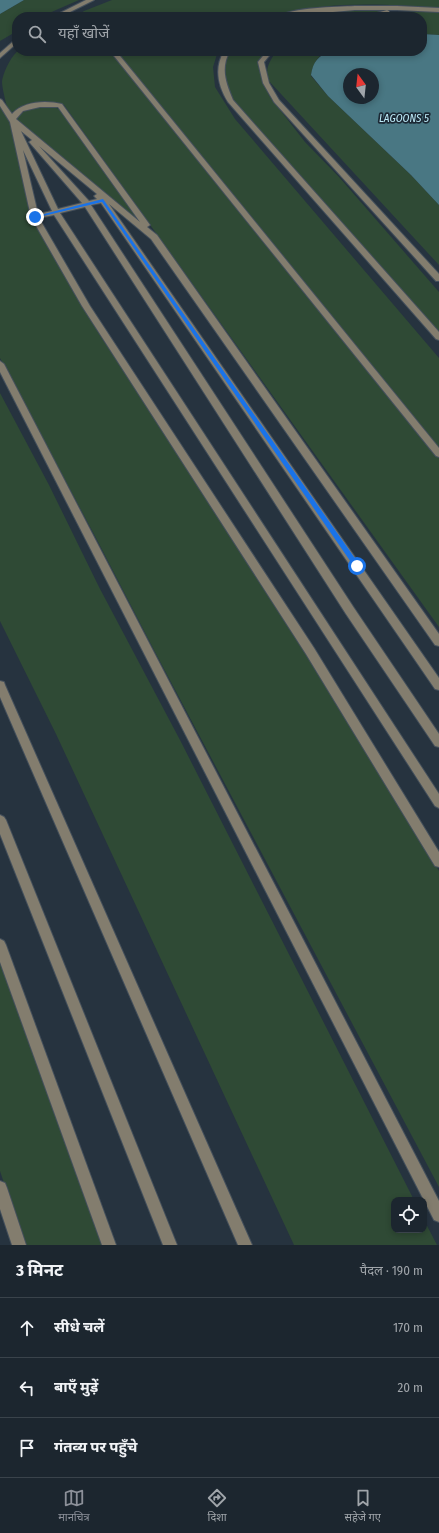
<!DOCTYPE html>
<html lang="hi">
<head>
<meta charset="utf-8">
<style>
  body { margin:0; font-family:"Fira Sans Condensed","Noto Sans Devanagari",sans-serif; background:#29323b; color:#f1f3f6 }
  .controls { position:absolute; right:12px; bottom:12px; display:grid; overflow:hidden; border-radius:8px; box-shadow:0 2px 6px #0003 }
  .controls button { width:36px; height:36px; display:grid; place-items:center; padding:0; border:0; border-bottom:1px solid #3a434b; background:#1c262f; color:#f1f3f6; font:20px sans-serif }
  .compass { position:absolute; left:343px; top:68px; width:36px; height:36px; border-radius:50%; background:#1c262f; box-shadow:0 2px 6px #0003; rotate:345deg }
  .stop { position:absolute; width:12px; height:12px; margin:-9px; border:3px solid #1a73e8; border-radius:50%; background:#fff }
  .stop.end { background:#1a73e8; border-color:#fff; box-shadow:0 1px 4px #0008 }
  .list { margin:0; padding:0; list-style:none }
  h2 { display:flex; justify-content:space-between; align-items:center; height:52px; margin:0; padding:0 16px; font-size:17px }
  h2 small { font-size:13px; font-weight:400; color:#a0a5aa }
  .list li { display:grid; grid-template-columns:26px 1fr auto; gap:12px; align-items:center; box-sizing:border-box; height:60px; padding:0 16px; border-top:1px solid #3a434b }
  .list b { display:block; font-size:15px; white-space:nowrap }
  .list em { font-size:13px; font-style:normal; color:#a0a5aa }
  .icon { flex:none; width:22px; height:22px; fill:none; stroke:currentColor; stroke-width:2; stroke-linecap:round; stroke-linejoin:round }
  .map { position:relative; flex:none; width:439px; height:1245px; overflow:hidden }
  .search { position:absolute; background:#1c262f; box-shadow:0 2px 6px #0003; left:12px; right:12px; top:12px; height:44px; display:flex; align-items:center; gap:10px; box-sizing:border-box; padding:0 14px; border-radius:16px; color:#a0a5aa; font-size:15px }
  .sheet { height:232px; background:#1c262f }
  nav { display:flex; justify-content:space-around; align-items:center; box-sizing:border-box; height:56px; border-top:1px solid #3a434b; background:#1c262f; font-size:11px; color:#a0a5aa }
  nav a { display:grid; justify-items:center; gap:2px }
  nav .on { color:#8c9099 }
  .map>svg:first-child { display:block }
</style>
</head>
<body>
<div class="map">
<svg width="439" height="1245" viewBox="0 0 439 1245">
  <rect width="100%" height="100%" fill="#26333f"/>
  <!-- green -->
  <g fill="#2f4a35">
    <polygon points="24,0 79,0 40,17 17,17 17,31 0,41 0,14"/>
    <path d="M112 0H439V8C389 4 321 0 273 17H75L84 11Z"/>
    <polygon points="342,9 398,9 364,17 286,17 314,11"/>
    <polygon points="414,11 439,12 439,35 422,34 422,17 382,17"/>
    <path d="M18 51H218L213 67 215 87 235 119 439 358V627L64 105C41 101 28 101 9 114 7 107 2 88 2 82 3 73 11 56 18 51Z"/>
    <polygon points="229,51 269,51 259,65 263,83 270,97 305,142 339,177 439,292 439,335 233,100 223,77 226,53"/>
    <path d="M276 51H330C318 54 313 63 311 76L328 96 411 175 439 205V265L269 81C264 68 270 62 276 51Z"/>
    <polygon points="0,104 9,119 30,213 99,334 202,487 307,651 439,871 439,1187 155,652 96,538 0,358"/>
    <path d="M51 106 59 109 143 224 15 120C27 105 33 108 51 106Z"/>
    <polygon points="0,393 49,485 99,587 180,740 414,1200 394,1200 394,1230 424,1230 424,1220 437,1245 294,1245 56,734 0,621"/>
    <polygon points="0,956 104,1245 25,1245 0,1171"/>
  </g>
  <!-- water -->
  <g fill="#497783" fill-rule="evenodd">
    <polygon points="0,0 24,0 0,14"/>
    <path d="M422 34 439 35V205L411 175 328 96 311 75C313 62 318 55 332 51H422ZM349 74H373V98H349Z"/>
  </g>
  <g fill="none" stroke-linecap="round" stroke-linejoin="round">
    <!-- minor casing -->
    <g stroke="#434f5b" stroke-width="2">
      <g id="minor">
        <polygon points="86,0 94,0 60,17 52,17"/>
        <path d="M355 6H397L439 8V12L397 10H355L278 17C291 7 337 7 355 6Z"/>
        <polygon points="387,10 389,11 389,13 374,17 363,17"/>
        <polygon points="17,38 17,43 0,58 0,53"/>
        <polygon points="110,51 116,51 439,448 439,457 436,456"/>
        <path d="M224 51H230C220 68 226 83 233 100L439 332V340L436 339 228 102C218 86 214 68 224 51Z"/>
        <polygon points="267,51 273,51 264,62 269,83 279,100 439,274 439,281 436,281 274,102 263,83 258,62"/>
        <path d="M0 99 2 100 12 114C23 101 46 100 62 104L150 225 147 227 157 235 439 634V646L435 645 151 239 109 204 439 678V690L435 689 101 203 91 205 354 608 439 734V747L435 746 346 614 85 207 60 213 439 794V808L435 806 54 215 39 218 90 306 314 648 439 852V867L435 866 306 654 82 306 31 217 10 122 0 106ZM40 107H58L140 222 16 119 23 111ZM21 131 32 140 29 142 30 143 82 203 58 209ZM39 146 97 194 94 196 97 199 89 201ZM23 150 52 211 38 214Z"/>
        <polygon points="0,361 4,364 439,1201 439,1222 434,1220 0,372"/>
        <polygon points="0,681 4,682 5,685 252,1245 238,1245 0,697"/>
        <polygon points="0,815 4,817 6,820 177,1245 163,1245 0,834"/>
        <polygon points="0,939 4,941 6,945 116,1245 102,1245 0,962"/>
        <polygon points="0,1181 5,1183 7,1188 26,1245 12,1245 0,1209"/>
      </g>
    </g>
    <!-- minor -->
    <use href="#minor" fill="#837d6e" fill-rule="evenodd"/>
  </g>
  <!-- route -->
  <polygon fill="#1a73e8" points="103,199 359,564 359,568 355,568 102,202 35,218 32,217"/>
  <g text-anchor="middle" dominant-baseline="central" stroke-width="3.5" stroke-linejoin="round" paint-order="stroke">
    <!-- far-water labels -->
    <g font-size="11" font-style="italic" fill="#beecf9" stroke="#1c2935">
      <text x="404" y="118">LAGOONS 5</text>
    </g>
  </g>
</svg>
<div class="controls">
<button><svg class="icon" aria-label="locate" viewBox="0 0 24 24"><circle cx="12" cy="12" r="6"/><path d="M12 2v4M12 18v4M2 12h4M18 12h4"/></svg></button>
</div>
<svg class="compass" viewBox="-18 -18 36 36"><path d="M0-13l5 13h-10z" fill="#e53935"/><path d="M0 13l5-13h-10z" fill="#a0a5aa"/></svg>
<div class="stop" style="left:357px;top:566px"></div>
<div class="stop end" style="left:35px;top:217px"></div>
<div class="search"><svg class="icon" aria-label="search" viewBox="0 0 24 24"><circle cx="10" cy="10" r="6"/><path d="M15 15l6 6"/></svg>यहाँ खोजें</div>
</div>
<section class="sheet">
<h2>3 मिनट<small>पैदल · 190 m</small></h2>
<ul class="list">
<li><svg class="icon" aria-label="ahead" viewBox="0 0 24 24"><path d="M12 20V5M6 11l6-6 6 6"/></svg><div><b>सीधे चलें</b></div><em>170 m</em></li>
<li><svg class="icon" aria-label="left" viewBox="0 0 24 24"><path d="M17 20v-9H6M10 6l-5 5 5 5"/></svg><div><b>बाएँ मुड़ें</b></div><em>20 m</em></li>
<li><svg class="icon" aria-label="arrive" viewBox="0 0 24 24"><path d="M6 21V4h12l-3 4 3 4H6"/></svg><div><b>गंतव्य पर पहुँचे</b></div></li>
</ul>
</section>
<nav>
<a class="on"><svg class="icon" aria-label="map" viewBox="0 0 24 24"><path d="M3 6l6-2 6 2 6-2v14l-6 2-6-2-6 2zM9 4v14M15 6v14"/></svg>मानचित्र</a>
<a><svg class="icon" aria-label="directions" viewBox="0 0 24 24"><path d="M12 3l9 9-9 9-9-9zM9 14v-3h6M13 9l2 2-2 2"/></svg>दिशा</a>
<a><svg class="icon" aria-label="saved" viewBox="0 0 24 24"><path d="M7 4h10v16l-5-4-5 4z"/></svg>सहेजे गए</a>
</nav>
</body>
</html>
